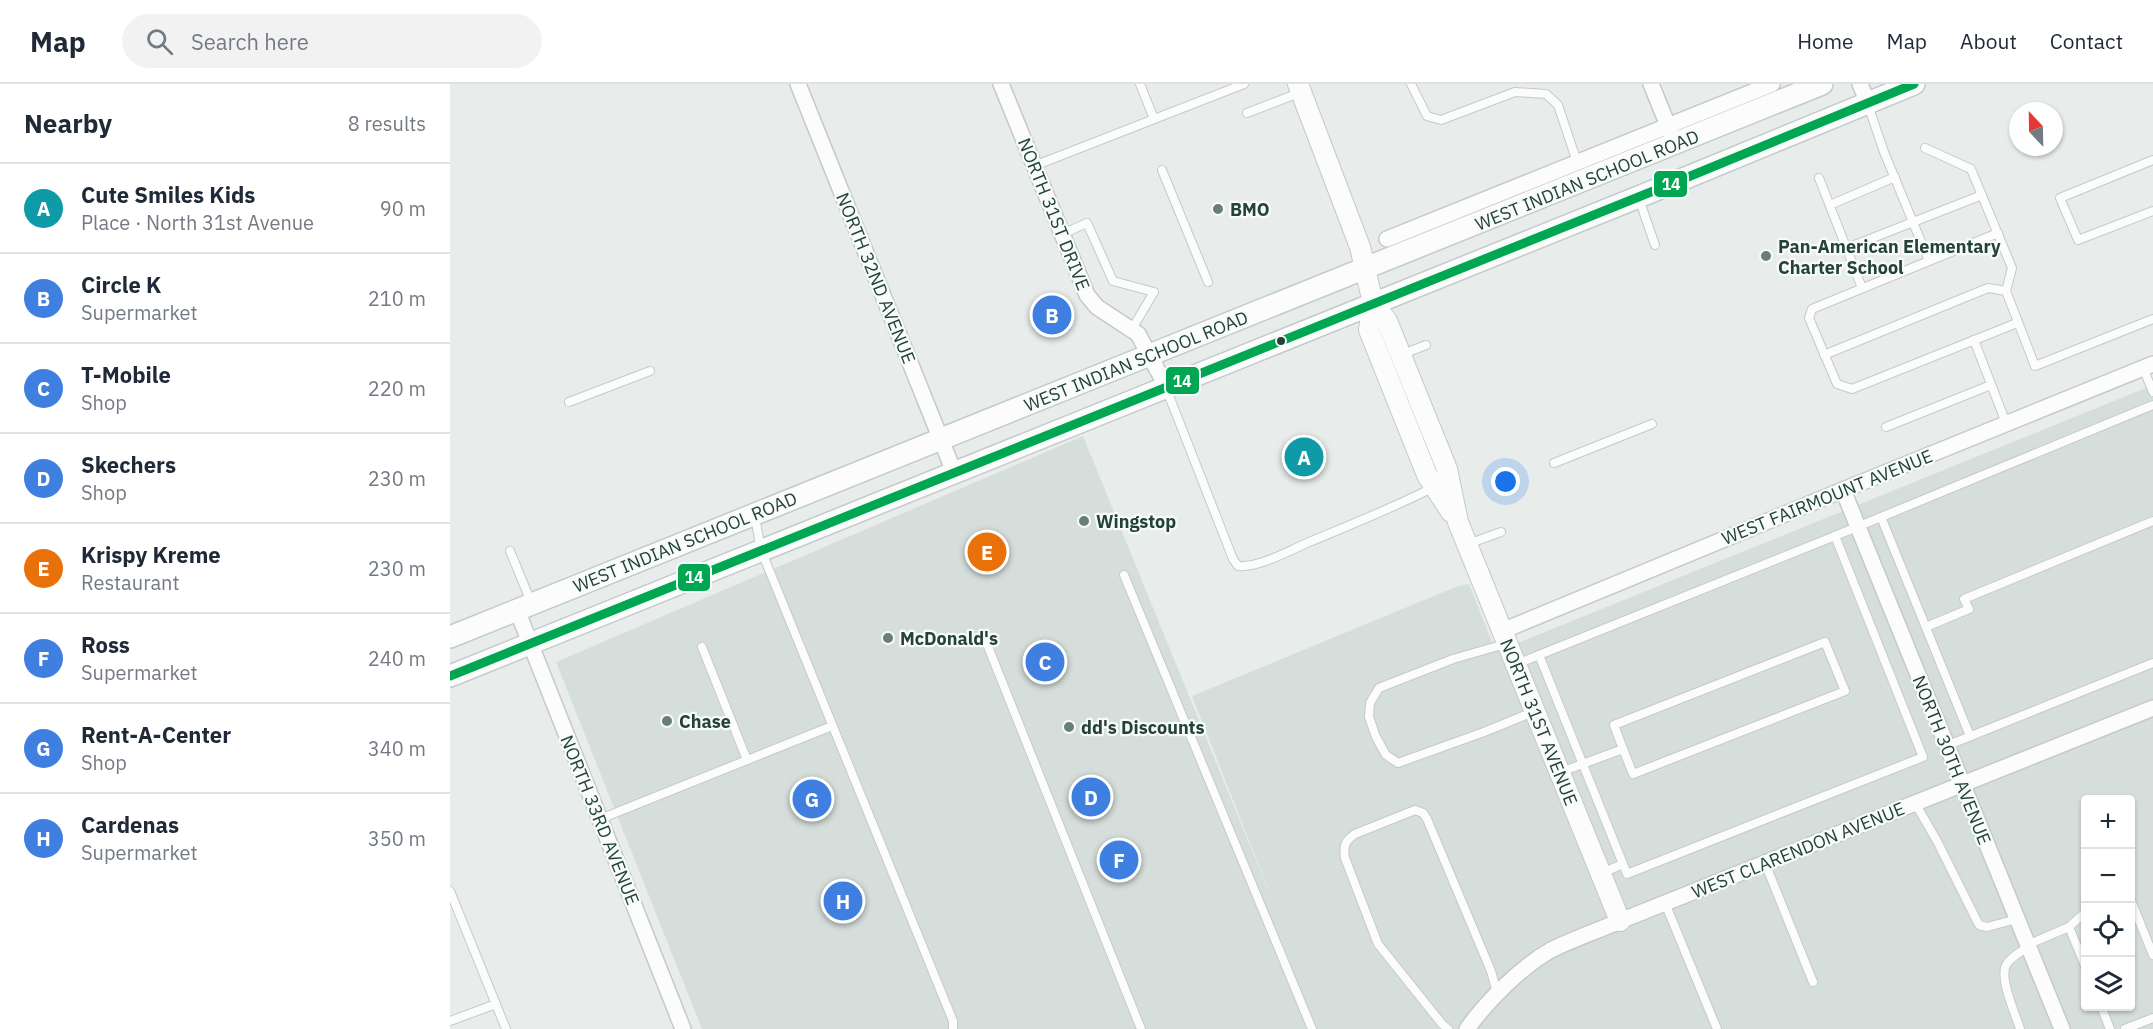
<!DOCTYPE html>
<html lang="en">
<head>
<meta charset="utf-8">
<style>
  body { margin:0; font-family:"IBM Plex Sans",sans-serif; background:#f2f2f3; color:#1f2937 }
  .controls { position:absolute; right:18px; bottom:18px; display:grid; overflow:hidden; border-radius:6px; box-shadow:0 2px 4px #0004 }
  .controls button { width:54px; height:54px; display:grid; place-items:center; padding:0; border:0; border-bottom:2px solid #e0e1e3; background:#fff; color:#1f2937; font:30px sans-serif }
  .compass { position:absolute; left:1559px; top:18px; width:54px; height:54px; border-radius:50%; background:#fff; box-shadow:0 2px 4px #0004; rotate:338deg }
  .you { position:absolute; left:1056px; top:398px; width:21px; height:21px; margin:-15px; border:4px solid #fff; border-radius:50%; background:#1a73e8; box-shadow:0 0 0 9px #1a73e833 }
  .badge { display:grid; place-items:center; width:39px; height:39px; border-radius:50%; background:#1a73e8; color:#fff; font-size:20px; font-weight:700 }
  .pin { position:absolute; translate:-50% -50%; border:3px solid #fff; box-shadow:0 2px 6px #0006 }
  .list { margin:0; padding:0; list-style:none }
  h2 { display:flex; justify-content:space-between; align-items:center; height:78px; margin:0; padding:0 24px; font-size:26px }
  h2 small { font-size:20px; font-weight:400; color:#747a83 }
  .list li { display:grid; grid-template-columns:39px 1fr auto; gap:18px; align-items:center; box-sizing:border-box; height:90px; padding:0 24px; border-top:2px solid #e0e1e3 }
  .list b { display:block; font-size:22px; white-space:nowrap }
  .list p { margin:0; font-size:20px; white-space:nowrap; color:#747a83 }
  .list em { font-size:20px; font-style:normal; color:#747a83 }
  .icon { flex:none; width:33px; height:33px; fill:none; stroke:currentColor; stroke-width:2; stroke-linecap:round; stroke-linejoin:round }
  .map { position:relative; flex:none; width:1703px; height:945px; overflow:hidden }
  header { display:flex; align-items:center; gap:36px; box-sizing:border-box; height:84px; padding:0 30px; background:#fff; border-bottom:2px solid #e0e1e3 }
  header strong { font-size:28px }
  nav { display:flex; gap:33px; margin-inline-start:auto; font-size:21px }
  .search { width:420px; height:54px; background:#f2f2f3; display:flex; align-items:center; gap:15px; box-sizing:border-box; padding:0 21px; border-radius:33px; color:#747a83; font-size:22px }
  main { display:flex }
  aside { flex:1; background:#fff }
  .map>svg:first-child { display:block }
</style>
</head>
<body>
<header>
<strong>Map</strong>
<div class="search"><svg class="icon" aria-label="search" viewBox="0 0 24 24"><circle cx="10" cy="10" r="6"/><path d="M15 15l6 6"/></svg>Search here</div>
<nav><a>Home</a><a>Map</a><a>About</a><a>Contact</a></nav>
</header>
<main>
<aside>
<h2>Nearby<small>8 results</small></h2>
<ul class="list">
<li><span class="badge" style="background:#0f9aa8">A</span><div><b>Cute Smiles Kids</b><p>Place · North 31st Avenue</p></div><em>90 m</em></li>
<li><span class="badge" style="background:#3f7fe0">B</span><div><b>Circle K</b><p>Supermarket</p></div><em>210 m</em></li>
<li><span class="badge" style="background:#3f7fe0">C</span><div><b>T-Mobile</b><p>Shop</p></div><em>220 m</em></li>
<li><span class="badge" style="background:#3f7fe0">D</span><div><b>Skechers</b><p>Shop</p></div><em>230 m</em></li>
<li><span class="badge" style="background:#e8710a">E</span><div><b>Krispy Kreme</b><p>Restaurant</p></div><em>230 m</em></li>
<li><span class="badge" style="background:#3f7fe0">F</span><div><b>Ross</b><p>Supermarket</p></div><em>240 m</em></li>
<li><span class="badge" style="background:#3f7fe0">G</span><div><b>Rent-A-Center</b><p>Shop</p></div><em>340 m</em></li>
<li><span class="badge" style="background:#3f7fe0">H</span><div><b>Cardenas</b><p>Supermarket</p></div><em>350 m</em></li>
</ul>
</aside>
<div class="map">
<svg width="1703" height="945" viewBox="0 0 1703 945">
  <rect width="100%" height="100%" fill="#e8edeb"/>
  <!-- built -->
  <path fill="#d6dedb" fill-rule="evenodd" d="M1703 301V945H252L106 578 633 352 828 830 742 612 1008 502 1019 500 1046 568ZM1636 716H1680V922H1636Z"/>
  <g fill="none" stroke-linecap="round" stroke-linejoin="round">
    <!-- service casing -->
    <g stroke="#c5cac8" stroke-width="10">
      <g id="service">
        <polyline points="690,0 704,35"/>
        <polyline points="961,0 977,32 991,36 1065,8 1096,10 1108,21 1127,78"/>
        <polyline points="1418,21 1434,68 1479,177 1548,149"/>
        <polyline points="797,29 849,9"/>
        <polyline points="1475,64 1521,85 1562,184 1556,207 1585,282 1703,235"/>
        <polyline points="1703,76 1610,114 1628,156 1703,127"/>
        <polyline points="584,82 794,0"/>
        <polyline points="712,86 758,198"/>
        <polyline points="1369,94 1412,204"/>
        <polyline points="1189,115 1205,161"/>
        <polyline points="1380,121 1445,93"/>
        <polyline points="612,150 637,139 663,197 704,208 682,245"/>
        <polyline points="1397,164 1532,111"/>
        <polyline points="1479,177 1362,225 1359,234 1387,300 1402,305 1567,239"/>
        <polyline points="1524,256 1556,339"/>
        <polyline points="953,270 976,261"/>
        <polyline points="1374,271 1538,204 1556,207"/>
        <polyline points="1693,284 1703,308"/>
        <path d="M716 304 783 475 788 482C809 484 838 467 857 459 900 441 943 424 984 403"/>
        <polyline points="119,318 200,287"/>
        <polyline points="1436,343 1541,301"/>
        <polyline points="1104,379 1202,340"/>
        <polyline points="305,433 311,466 503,937 503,945"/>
        <polyline points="1431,433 1520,652"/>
        <polygon points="1385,452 1473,673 1177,790 1089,571"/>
        <polyline points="1385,452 1703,321"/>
        <polyline points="1018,460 1051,448"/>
        <polyline points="60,467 81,518"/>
        <polyline points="674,491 862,945"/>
        <polyline points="1476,543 1519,525 1514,515 1703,437"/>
        <polyline points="533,550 691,945"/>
        <polyline points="1055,560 1003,575 929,604 920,619 919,633 926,653 936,671 948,679 1034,648 1083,628"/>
        <polyline points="252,563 297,676"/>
        <polyline points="1067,580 1089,571"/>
        <polyline points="1496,662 1703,579"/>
        <polyline points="1111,688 1173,665 1164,641 1375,558 1395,607 1183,690 1173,665"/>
        <polyline points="1465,719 1487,757 1529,841 1537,843 1567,835"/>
        <polyline points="150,735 382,642"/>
        <polyline points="1315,779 1363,898"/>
        <polyline points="1152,789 1173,780"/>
        <polyline points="0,807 56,945"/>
        <polyline points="1680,814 1703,871"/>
        <polyline points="1215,819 1267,945"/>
        <polyline points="1619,843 1631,832 1636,830"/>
        <polyline points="1577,861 1619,843 1636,884"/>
        <polyline points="1651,922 1660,945"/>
        <polyline points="0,937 46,920"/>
        <path d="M998 945 992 940 928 860 895 774C893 762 895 757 905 750L965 726 973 729 977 735 1041 887 1047 909"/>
        <path d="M1570 945C1566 931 1549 895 1556 881 1561 873 1570 868 1578 863"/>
        <polyline points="1675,945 1703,934"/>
      </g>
    </g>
    <!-- minor casing -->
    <g stroke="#c5cac8" stroke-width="18">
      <g id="minor">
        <polyline points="348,0 504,388"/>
        <polyline points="551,0 637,211 647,223 688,250 716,302"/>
        <polyline points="1201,0 1221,49"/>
        <polyline points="1410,0 1418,19"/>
        <polyline points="937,155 1322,0"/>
        <polyline points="1393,406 1612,945"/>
        <polyline points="67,526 233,945"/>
        <polyline points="1052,547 1393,406 1703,280"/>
        <path d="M1017 945C1037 917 1071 883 1101 866 1123 855 1147 847 1170 837L1703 624"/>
      </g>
    </g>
    <!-- tertiary casing -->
    <g stroke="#c5cac8" stroke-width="22">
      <g id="tertiary">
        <polyline points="848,0 910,163 923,219 919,246 977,391 1001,428"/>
        <polyline points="923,219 937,237 997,385 1008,438 1170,837"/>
      </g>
    </g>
    <!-- secondary casing -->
    <g stroke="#c3cbc8" stroke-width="24">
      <g id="secondary">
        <polyline points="0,553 1372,0"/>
        <polyline points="0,592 1238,93 1464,0"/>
      </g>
    </g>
    <!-- service -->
    <use href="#service" stroke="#fcfcfc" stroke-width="8"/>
    <!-- minor -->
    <use href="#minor" stroke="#fcfcfc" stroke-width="15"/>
    <!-- tertiary -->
    <use href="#tertiary" stroke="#fcfcfc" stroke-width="20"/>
    <!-- secondary -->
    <use href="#secondary" stroke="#fcfcfc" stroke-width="21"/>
    <!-- bus-1 casing -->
    <g stroke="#f7fbf9" stroke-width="14">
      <polyline id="bus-1" points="0,592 1238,93 1464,0"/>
    </g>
    <!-- bus-1 -->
    <use href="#bus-1" stroke="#00a651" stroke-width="9"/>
  </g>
  <!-- markers -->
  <g fill="#697e78" stroke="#f7fbf9" stroke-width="2">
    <circle cx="768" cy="125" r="6"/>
    <circle cx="1316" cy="172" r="6"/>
    <circle cx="634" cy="437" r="6"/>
    <circle cx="438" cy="554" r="6"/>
    <circle cx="217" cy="637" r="6"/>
    <circle cx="619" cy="643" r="6"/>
  </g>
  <circle fill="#24423a" stroke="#f7fbf9" stroke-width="2" cx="831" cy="257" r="5"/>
  <g text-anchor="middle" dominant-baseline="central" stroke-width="4.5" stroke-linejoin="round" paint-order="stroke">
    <!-- street labels -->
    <g font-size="18" fill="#24423a" stroke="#f7fbf9">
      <text transform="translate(1137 96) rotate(-22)">WEST INDIAN SCHOOL ROAD</text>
      <text transform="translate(604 130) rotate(68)">NORTH 31ST DRIVE</text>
      <text transform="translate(426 194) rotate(68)">NORTH 32ND AVENUE</text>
      <text transform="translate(686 277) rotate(-22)">WEST INDIAN SCHOOL ROAD</text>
      <text transform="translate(1377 413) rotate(-22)">WEST FAIRMOUNT AVENUE</text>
      <text transform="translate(235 458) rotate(-22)">WEST INDIAN SCHOOL ROAD</text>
      <text transform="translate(1089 638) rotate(68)">NORTH 31ST AVENUE</text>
      <text transform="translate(1502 676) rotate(68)">NORTH 30TH AVENUE</text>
      <text transform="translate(150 736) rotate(68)">NORTH 33RD AVENUE</text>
      <text transform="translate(1348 766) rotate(-22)">WEST CLARENDON AVENUE</text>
    </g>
    <!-- poi labels -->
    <g font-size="18" font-weight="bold" fill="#24423a" stroke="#f7fbf9" text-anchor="start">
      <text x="780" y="125">BMO</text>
      <text x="1328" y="162">Pan-American Elementary<tspan x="1328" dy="21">Charter School</tspan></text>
      <text x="646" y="437">Wingstop</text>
      <text x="450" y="554">McDonald's</text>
      <text x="229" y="637">Chase</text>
      <text x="631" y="643">dd's Discounts</text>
    </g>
  </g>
  <g stroke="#f7fbf9" stroke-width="2">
    <rect x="1203" y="86" width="35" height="28" rx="6" fill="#00a651"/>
    <rect x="715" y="282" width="35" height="29" rx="6" fill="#00a651"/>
    <rect x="227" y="479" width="34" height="29" rx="6" fill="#00a651"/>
  </g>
  <g font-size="16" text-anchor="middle" font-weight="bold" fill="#fff">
    <text x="1221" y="106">14</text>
    <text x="732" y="303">14</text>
    <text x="244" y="499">14</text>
  </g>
</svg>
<div class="controls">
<button>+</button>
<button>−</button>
<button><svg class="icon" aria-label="locate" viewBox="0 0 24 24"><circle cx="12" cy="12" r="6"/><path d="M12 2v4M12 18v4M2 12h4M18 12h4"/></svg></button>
<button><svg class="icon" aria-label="layers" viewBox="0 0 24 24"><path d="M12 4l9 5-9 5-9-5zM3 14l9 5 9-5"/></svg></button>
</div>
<svg class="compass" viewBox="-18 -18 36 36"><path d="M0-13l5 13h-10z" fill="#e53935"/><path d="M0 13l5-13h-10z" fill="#747a83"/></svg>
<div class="you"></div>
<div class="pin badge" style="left:854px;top:373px;background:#0f9aa8">A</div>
<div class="pin badge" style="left:602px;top:231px;background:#3f7fe0">B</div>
<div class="pin badge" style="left:595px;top:578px;background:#3f7fe0">C</div>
<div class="pin badge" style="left:641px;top:713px;background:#3f7fe0">D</div>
<div class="pin badge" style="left:537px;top:468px;background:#e8710a">E</div>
<div class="pin badge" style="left:669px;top:776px;background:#3f7fe0">F</div>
<div class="pin badge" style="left:362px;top:715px;background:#3f7fe0">G</div>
<div class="pin badge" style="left:393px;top:817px;background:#3f7fe0">H</div>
</div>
</main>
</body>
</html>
